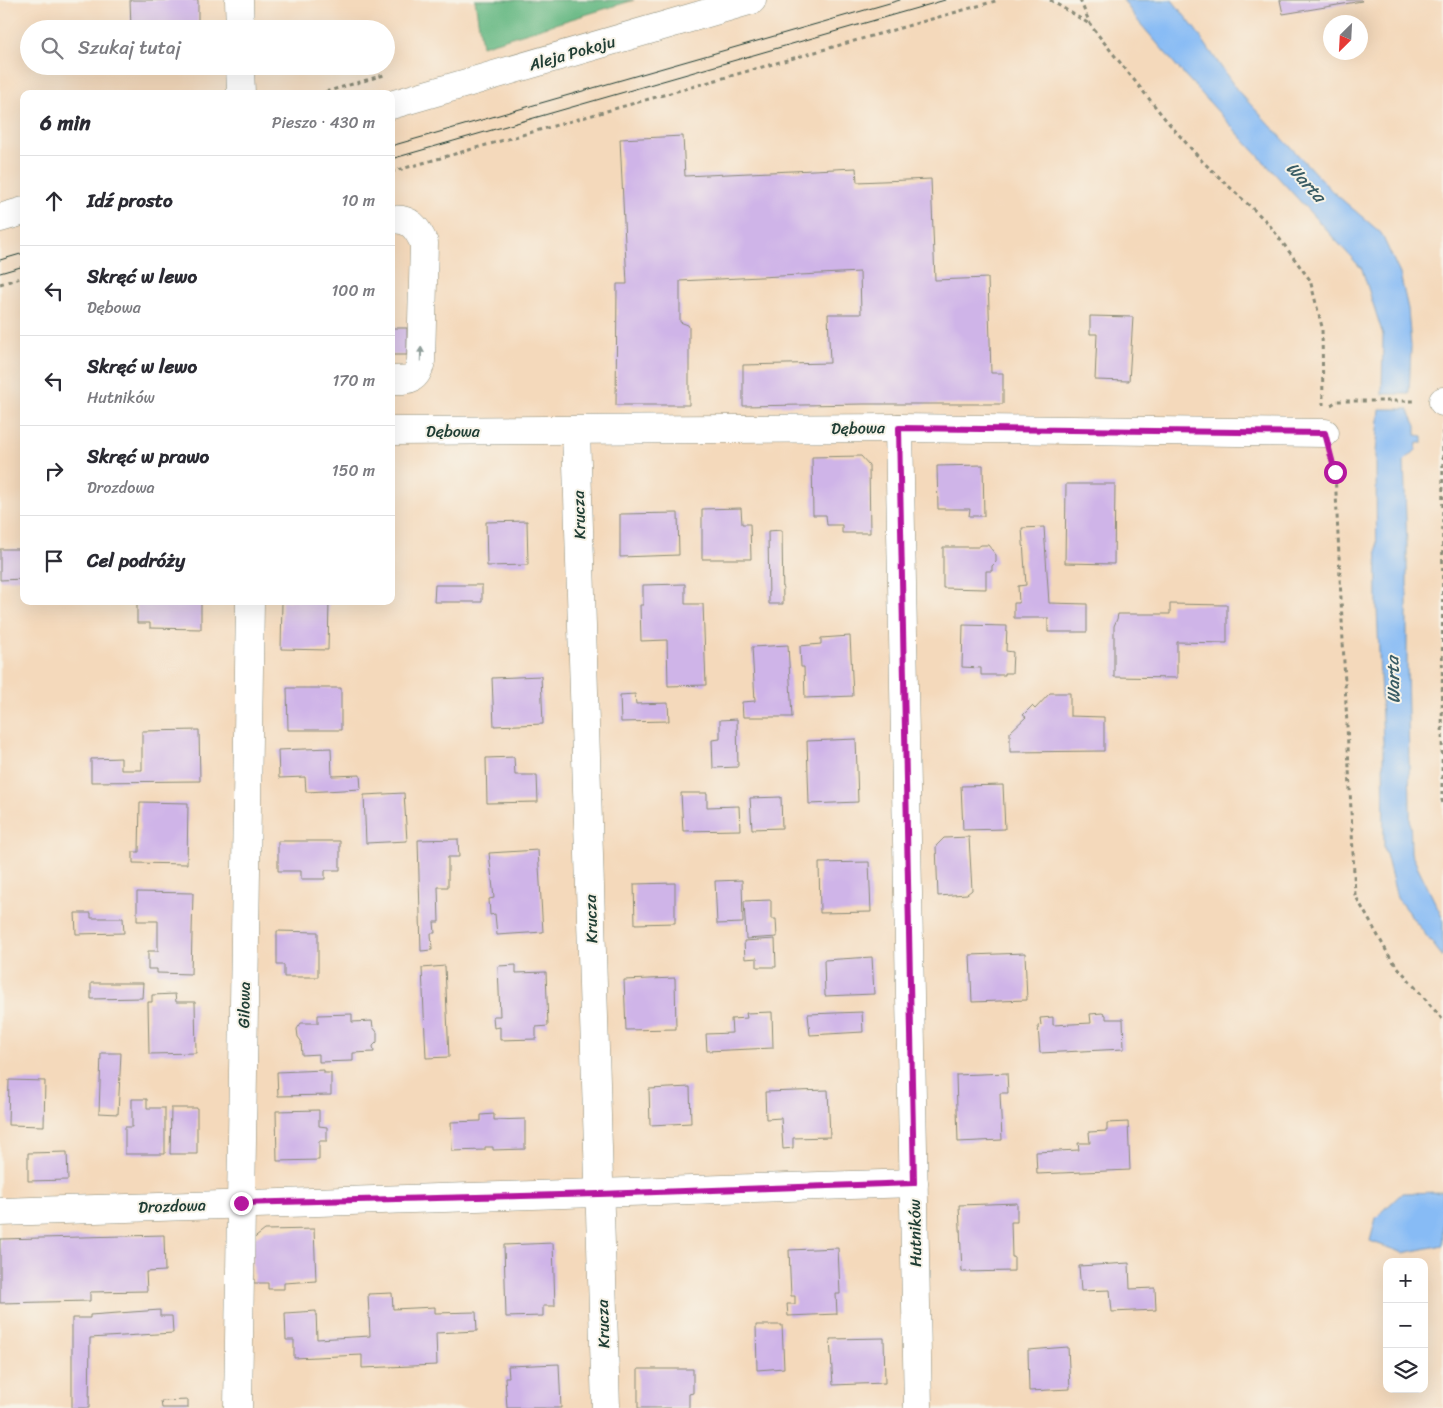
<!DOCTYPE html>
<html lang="pl">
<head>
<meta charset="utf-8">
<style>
  body { margin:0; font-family:Sriracha,sans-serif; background:#f2f2f3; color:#2b2b33 }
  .controls { position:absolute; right:15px; bottom:15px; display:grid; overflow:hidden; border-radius:10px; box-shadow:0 5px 20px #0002 }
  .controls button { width:45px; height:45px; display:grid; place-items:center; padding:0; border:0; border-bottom:1px solid #e1e1e2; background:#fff; color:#2b2b33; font:25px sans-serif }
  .compass { position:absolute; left:1323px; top:15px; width:45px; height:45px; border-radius:50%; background:#fff; box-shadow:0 5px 20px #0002; rotate:204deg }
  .stop { position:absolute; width:15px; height:15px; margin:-11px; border:4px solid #b5179e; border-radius:50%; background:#fff }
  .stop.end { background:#b5179e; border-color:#fff; box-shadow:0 1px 5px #0008 }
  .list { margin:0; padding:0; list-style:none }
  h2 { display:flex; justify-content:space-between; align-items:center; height:65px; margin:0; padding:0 20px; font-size:21px }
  h2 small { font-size:16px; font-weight:400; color:#7c7c81 }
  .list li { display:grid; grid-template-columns:32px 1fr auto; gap:15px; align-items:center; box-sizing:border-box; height:90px; padding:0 20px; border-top:1px solid #e1e1e2 }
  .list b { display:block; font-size:19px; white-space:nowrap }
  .list p { margin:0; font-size:16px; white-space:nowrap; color:#7c7c81 }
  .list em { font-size:16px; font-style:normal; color:#7c7c81 }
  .icon { flex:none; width:28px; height:28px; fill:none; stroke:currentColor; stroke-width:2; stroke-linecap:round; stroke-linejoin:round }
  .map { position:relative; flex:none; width:1443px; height:1408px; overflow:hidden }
  .search { position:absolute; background:#fff; box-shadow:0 5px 20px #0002; left:20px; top:20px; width:375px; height:55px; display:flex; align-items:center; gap:12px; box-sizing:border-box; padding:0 18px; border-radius:28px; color:#7c7c81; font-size:19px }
  .panel { position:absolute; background:#fff; box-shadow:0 5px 20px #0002; left:20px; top:90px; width:375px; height:515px; border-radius:10px }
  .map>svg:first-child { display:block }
</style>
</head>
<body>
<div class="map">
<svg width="1443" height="1408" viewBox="0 0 1443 1408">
  <rect width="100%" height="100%" fill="#f7f3e8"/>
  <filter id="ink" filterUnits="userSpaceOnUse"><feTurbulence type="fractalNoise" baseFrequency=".02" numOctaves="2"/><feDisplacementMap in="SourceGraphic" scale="10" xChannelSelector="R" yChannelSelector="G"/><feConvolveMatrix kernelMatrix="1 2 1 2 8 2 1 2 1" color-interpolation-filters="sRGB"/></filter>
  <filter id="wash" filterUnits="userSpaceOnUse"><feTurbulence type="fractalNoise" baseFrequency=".0096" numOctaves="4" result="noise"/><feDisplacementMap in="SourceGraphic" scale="20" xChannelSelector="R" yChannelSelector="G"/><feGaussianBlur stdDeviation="1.12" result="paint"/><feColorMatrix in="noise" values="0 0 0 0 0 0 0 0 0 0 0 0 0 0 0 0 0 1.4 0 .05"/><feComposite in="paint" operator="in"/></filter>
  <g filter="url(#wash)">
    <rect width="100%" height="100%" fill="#f4d9bb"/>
    <!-- forest -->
    <polygon fill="#6aba86" stroke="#447c5d" points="475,0 634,0 482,46"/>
    <!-- water -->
    <g fill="#87bbf5" stroke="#537c94">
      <polygon points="1123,0 1172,0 1195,29 1237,90 1332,191 1381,233 1400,274 1408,309 1411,347 1409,394 1382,394 1383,335 1362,269 1180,70 1138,21"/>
      <polygon points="1380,409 1408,409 1416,426 1416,435 1423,436 1423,443 1417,443 1416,450 1404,461 1407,548 1407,669 1411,853 1443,919 1443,957 1397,898 1384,846 1383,741 1377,608 1376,452"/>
      <polygon points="1443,1192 1443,1245 1403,1253 1370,1241 1376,1218 1402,1193"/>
    </g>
    <g id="blocks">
      <!-- building -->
      <g fill="#cfb4e8">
        <polygon points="130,0 198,0 198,29 131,29"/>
        <polygon points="1280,0 1361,0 1362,1 1283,14"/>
        <polygon points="683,136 685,176 856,168 857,182 931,179 935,280 988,278 991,373 1003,373 1003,404 863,404 743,406 743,365 830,363 828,314 861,314 860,272 680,281 680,322 688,325 689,327 689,405 616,405 617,284 627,284 620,139"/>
        <polygon points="1090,316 1133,317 1129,381 1095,380 1097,334 1090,334"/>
        <rect x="391" y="328" width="16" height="27"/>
        <polygon points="861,456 869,465 870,533 842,533 842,525 827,525 826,515 813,515 812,457"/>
        <polygon points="983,465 984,516 969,516 970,509 938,509 937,466"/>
        <polygon points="1066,484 1115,484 1114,564 1065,563"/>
        <polygon points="741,508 742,524 750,524 751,559 702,559 702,509"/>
        <polygon points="678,513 679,555 620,557 620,514"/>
        <polygon points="527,521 528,565 487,566 486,522"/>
        <polygon points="1044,527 1049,603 1087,604 1087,632 1048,632 1048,618 1014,618 1014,603 1019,603 1018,586 1026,585 1022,528"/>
        <polygon points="782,530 783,604 769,604 768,531"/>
        <polygon points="981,545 988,545 996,555 996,562 992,566 992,571 986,571 986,589 943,588 943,547 978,547"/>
        <polygon points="0,549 24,549 24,579 0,580"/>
        <polygon points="685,584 685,604 703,604 706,685 668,686 667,640 641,641 640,605 643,605 643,585"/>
        <polygon points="435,585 482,585 482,602 434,602"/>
        <polygon points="150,601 201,601 201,629 150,628 150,623 137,623 137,602 150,603"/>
        <polygon points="282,601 329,601 328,650 281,649"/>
        <polygon points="1170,604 1227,605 1227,643 1177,642 1177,678 1114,677 1114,626 1117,619 1118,614 1170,614"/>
        <polygon points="963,625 1007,626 1006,651 1013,652 1012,673 1005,673 1005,675 981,675 981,668 962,667"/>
        <polygon points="850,636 853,696 805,698 804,667 801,667 800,646 821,644 821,638"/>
        <polygon points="788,645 792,717 743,717 742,702 755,701 752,647"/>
        <polygon points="541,676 543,724 494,726 492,678"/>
        <polygon points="287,688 341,688 341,730 288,730"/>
        <polygon points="1050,693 1070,693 1070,716 1104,717 1104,751 1010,752 1010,732 1026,717 1023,715 1032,706 1035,709"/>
        <polygon points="635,694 636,704 668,703 669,721 621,722 620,695"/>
        <polygon points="737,719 738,767 713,768 712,740 720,739 720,720"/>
        <polygon points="199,730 200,781 91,782 91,759 121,758 121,770 142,770 142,731"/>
        <polygon points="856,739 858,802 809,804 807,741"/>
        <polygon points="331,748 332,776 360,775 361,789 306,792 305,777 279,778 278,750"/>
        <polygon points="514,757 515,775 537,775 538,802 487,803 486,758"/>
        <polygon points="1003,785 1005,829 963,830 961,786"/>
        <polygon points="404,793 407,841 366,843 364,795"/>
        <polygon points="681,793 707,793 707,807 739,806 740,830 683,831"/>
        <polygon points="781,797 782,828 752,829 750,798"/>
        <polygon points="140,802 188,803 187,864 133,863 133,852 139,852"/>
        <polygon points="969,837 972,890 967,894 938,896 936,846 944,838"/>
        <polygon points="458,839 459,857 448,857 448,887 438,887 439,922 434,922 435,933 431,933 432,950 421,951 418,840"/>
        <polygon points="278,841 340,841 340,870 325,870 325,879 301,879 301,871 278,871"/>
        <polygon points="538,850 543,932 497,935 495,914 490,915 489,899 494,898 489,853"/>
        <polygon points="869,862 871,912 820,913 819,863"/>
        <polygon points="742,880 743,923 717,924 715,881"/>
        <polygon points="675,883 675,923 635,924 634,884"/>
        <polygon points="137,892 193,893 191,974 157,973 157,969 148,969 148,951 158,951 158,921 137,921"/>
        <polygon points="771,900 771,919 776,919 777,937 746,939 744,901"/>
        <polygon points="75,913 91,913 91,918 123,918 124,933 76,934"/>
        <polygon points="277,931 318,932 318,977 284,977 284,965 277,965"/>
        <polygon points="775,939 776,967 757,967 757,958 745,959 744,941"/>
        <polygon points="1025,953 1027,1000 972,1002 970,955"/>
        <polygon points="872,957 874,994 825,996 824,960"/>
        <polygon points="516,965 516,973 546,972 548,1026 536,1027 536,1039 500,1040 500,1027 494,1028 493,1016 500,1016 498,966"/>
        <polygon points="445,966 449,1057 426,1058 422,968"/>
        <polygon points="675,978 676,1029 626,1030 624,980"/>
        <polygon points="91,983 143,983 142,998 91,999"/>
        <polygon points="175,994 176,1002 195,1002 196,1053 149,1054 148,1002 152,1002 152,995"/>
        <polygon points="772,1012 773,1048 707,1051 706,1034 732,1033 731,1019 747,1018 746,1013"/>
        <polygon points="862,1012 863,1032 810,1035 808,1014"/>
        <polygon points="1102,1013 1106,1015 1106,1019 1123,1019 1124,1049 1040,1053 1038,1026 1041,1025 1040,1018 1053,1017 1053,1025 1091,1023 1090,1014"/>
        <polygon points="352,1014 352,1022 372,1021 373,1027 377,1032 377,1042 373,1046 374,1052 353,1053 353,1061 319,1062 319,1054 302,1055 301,1041 298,1037 297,1029 301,1023 318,1023 318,1015"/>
        <polygon points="101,1053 121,1053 118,1114 99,1113"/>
        <polygon points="324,1070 324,1073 331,1073 331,1095 278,1096 277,1072"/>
        <polygon points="1007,1073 1008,1093 1000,1093 1002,1140 958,1142 956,1075"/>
        <polygon points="9,1080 45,1081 44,1126 8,1125"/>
        <polygon points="690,1087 691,1123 650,1125 649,1089"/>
        <polygon points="828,1090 830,1137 793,1138 793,1148 783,1149 781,1118 766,1119 765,1092"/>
        <polygon points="132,1099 147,1099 147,1108 165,1108 165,1154 125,1154 125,1127 132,1127"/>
        <polygon points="171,1108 197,1108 197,1154 170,1154"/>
        <polygon points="319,1110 319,1126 327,1127 327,1141 319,1141 319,1160 277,1161 276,1111"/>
        <polygon points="494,1114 494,1120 525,1119 525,1149 493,1150 493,1147 485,1147 485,1150 452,1151 451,1122 481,1121 481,1115"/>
        <polygon points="1128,1122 1130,1170 1037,1174 1036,1152 1079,1150 1078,1143 1090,1143 1089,1132 1107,1131 1107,1123"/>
        <polygon points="67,1152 68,1180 28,1181 28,1153"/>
        <polygon points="1017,1203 1017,1222 1011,1222 1012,1257 1014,1257 1014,1271 962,1272 959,1205"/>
        <polygon points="314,1229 316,1281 284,1283 284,1289 268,1289 268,1283 254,1283 252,1240 265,1230"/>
        <polygon points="164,1235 165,1271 146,1272 147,1291 90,1292 90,1301 0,1303 0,1239"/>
        <polygon points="553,1243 555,1306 543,1306 543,1316 506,1317 504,1245"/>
        <polygon points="838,1248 840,1294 836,1294 837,1314 788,1316 787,1304 795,1304 795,1296 791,1296 789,1250"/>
        <polygon points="1129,1263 1130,1289 1155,1288 1156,1310 1112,1312 1110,1290 1081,1291 1079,1266"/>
        <polygon points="392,1293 393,1309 435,1307 435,1313 476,1312 477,1331 436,1333 437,1365 362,1368 362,1355 294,1358 294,1340 286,1340 285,1313 316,1311 317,1339 370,1336 368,1294"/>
        <polygon points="160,1310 160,1316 172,1316 173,1333 90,1338 89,1408 72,1408 72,1318 90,1318 90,1315"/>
        <polygon points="756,1325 782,1325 784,1368 757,1370"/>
        <polygon points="884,1338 885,1383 833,1385 830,1339"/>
        <polygon points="1068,1347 1070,1389 1029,1391 1028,1350"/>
        <polygon points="559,1364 561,1408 507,1408 505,1377 509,1377 508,1366"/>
        <polygon points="638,1369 693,1369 693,1393 689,1394 689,1408 638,1408"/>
        <polygon points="188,1400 188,1408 162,1408 161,1401"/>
      </g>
    </g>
  </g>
  <g filter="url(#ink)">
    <use href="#blocks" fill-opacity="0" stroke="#8a8b78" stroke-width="1"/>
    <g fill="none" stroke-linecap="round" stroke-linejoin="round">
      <!-- minor casing -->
      <g stroke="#8a8b78" stroke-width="29">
        <g id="minor">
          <polyline points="239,0 240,29"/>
          <polyline points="240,66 241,94"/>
          <polyline points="391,105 752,0"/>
          <polyline points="0,218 24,211"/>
          <path d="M391 220C410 217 417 228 424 243L421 361C417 381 409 380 391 380"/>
          <polyline points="1443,401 1443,402"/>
          <polyline points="899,428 918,1408"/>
          <polyline points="391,431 899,428 1325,433"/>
          <polyline points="576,431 606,1408"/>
          <path d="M0 1212C304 1200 609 1193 914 1183"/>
          <polyline points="238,1408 250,601"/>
        </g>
      </g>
      <!-- path -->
      <g stroke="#8a8b78" stroke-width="3" stroke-dasharray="4 4" stroke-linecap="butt">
        <polyline points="1050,0 1091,25"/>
        <polyline points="1080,0 1091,26 1166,120 1203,162 1268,223 1310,280 1322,327 1323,405"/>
        <polyline points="318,94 384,75"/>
        <polyline points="391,172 999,0"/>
        <polyline points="0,284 24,277"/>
        <polyline points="1331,405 1337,401 1416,401"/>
        <polyline points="1443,431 1442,800 1443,804"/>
        <polyline points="1332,460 1335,472 1355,895 1391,959 1443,1020"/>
      </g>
      <!-- minor -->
      <use href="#minor" stroke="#fff" stroke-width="28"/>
      <!-- tram -->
      <g stroke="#1f3d34" stroke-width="1">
        <polyline points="391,146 900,0"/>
        <polyline points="391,159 945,0"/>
        <polyline points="0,260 24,253"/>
        <polyline points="0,273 24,266"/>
      </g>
    </g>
    <!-- one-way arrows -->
    <defs><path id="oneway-solid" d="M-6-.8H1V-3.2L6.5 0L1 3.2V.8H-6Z" transform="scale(1.25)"/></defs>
    <use fill="#8f9e9a" href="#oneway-solid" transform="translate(421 354) rotate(-88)"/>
  </g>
  <g fill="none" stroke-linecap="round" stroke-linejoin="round" filter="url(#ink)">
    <!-- route -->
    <polyline stroke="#b5179e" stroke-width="6" points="241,1203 599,1194 914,1183 899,428 1325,433 1335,472"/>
  </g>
  <g text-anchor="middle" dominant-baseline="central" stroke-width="4" stroke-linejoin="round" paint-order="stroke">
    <!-- street labels -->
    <g font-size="16" fill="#1f3d34" stroke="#f7f3e8">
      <text transform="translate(572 53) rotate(-16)">Aleja Pokoju</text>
      <text transform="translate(858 428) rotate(-1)">Dębowa</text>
      <text x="453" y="431">Dębowa</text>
      <text transform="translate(579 515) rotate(-92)">Krucza</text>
      <text transform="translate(591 919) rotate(-92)">Krucza</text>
      <text transform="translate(244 1005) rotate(-89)">Gilowa</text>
      <text transform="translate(172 1206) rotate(-2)">Drozdowa</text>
      <text transform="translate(915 1233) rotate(-91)">Hutników</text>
      <text transform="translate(603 1324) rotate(-92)">Krucza</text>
    </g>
    <!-- water labels -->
    <g font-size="18" font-style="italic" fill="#395c64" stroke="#f7f3e8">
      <text transform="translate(1306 182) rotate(47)">Warta</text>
      <text transform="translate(1393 680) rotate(-92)">Warta</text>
    </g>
  </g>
</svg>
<div class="controls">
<button>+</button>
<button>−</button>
<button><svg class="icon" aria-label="layers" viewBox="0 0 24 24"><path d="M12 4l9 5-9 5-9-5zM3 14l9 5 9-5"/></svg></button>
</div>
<svg class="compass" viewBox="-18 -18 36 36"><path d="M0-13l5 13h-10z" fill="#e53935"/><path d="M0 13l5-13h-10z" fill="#7c7c81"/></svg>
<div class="stop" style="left:1335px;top:472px"></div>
<div class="stop end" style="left:241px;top:1203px"></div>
<div class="search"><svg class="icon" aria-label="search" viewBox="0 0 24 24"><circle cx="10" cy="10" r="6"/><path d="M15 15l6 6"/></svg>Szukaj tutaj</div>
<section class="panel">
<h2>6 min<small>Pieszo · 430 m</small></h2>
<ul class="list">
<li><svg class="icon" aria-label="ahead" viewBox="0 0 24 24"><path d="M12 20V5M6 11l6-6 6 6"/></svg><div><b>Idź prosto</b></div><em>10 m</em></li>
<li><svg class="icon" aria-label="left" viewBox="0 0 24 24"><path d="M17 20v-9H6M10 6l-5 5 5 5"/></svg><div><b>Skręć w lewo</b><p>Dębowa</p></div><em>100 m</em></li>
<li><svg class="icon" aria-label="left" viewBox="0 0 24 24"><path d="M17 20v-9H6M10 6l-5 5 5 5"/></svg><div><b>Skręć w lewo</b><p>Hutników</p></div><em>170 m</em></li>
<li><svg class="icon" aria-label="right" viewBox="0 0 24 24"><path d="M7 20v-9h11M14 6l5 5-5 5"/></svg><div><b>Skręć w prawo</b><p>Drozdowa</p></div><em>150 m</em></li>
<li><svg class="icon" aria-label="arrive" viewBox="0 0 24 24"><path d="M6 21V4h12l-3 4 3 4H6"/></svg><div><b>Cel podróży</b></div></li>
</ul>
</section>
</div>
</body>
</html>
